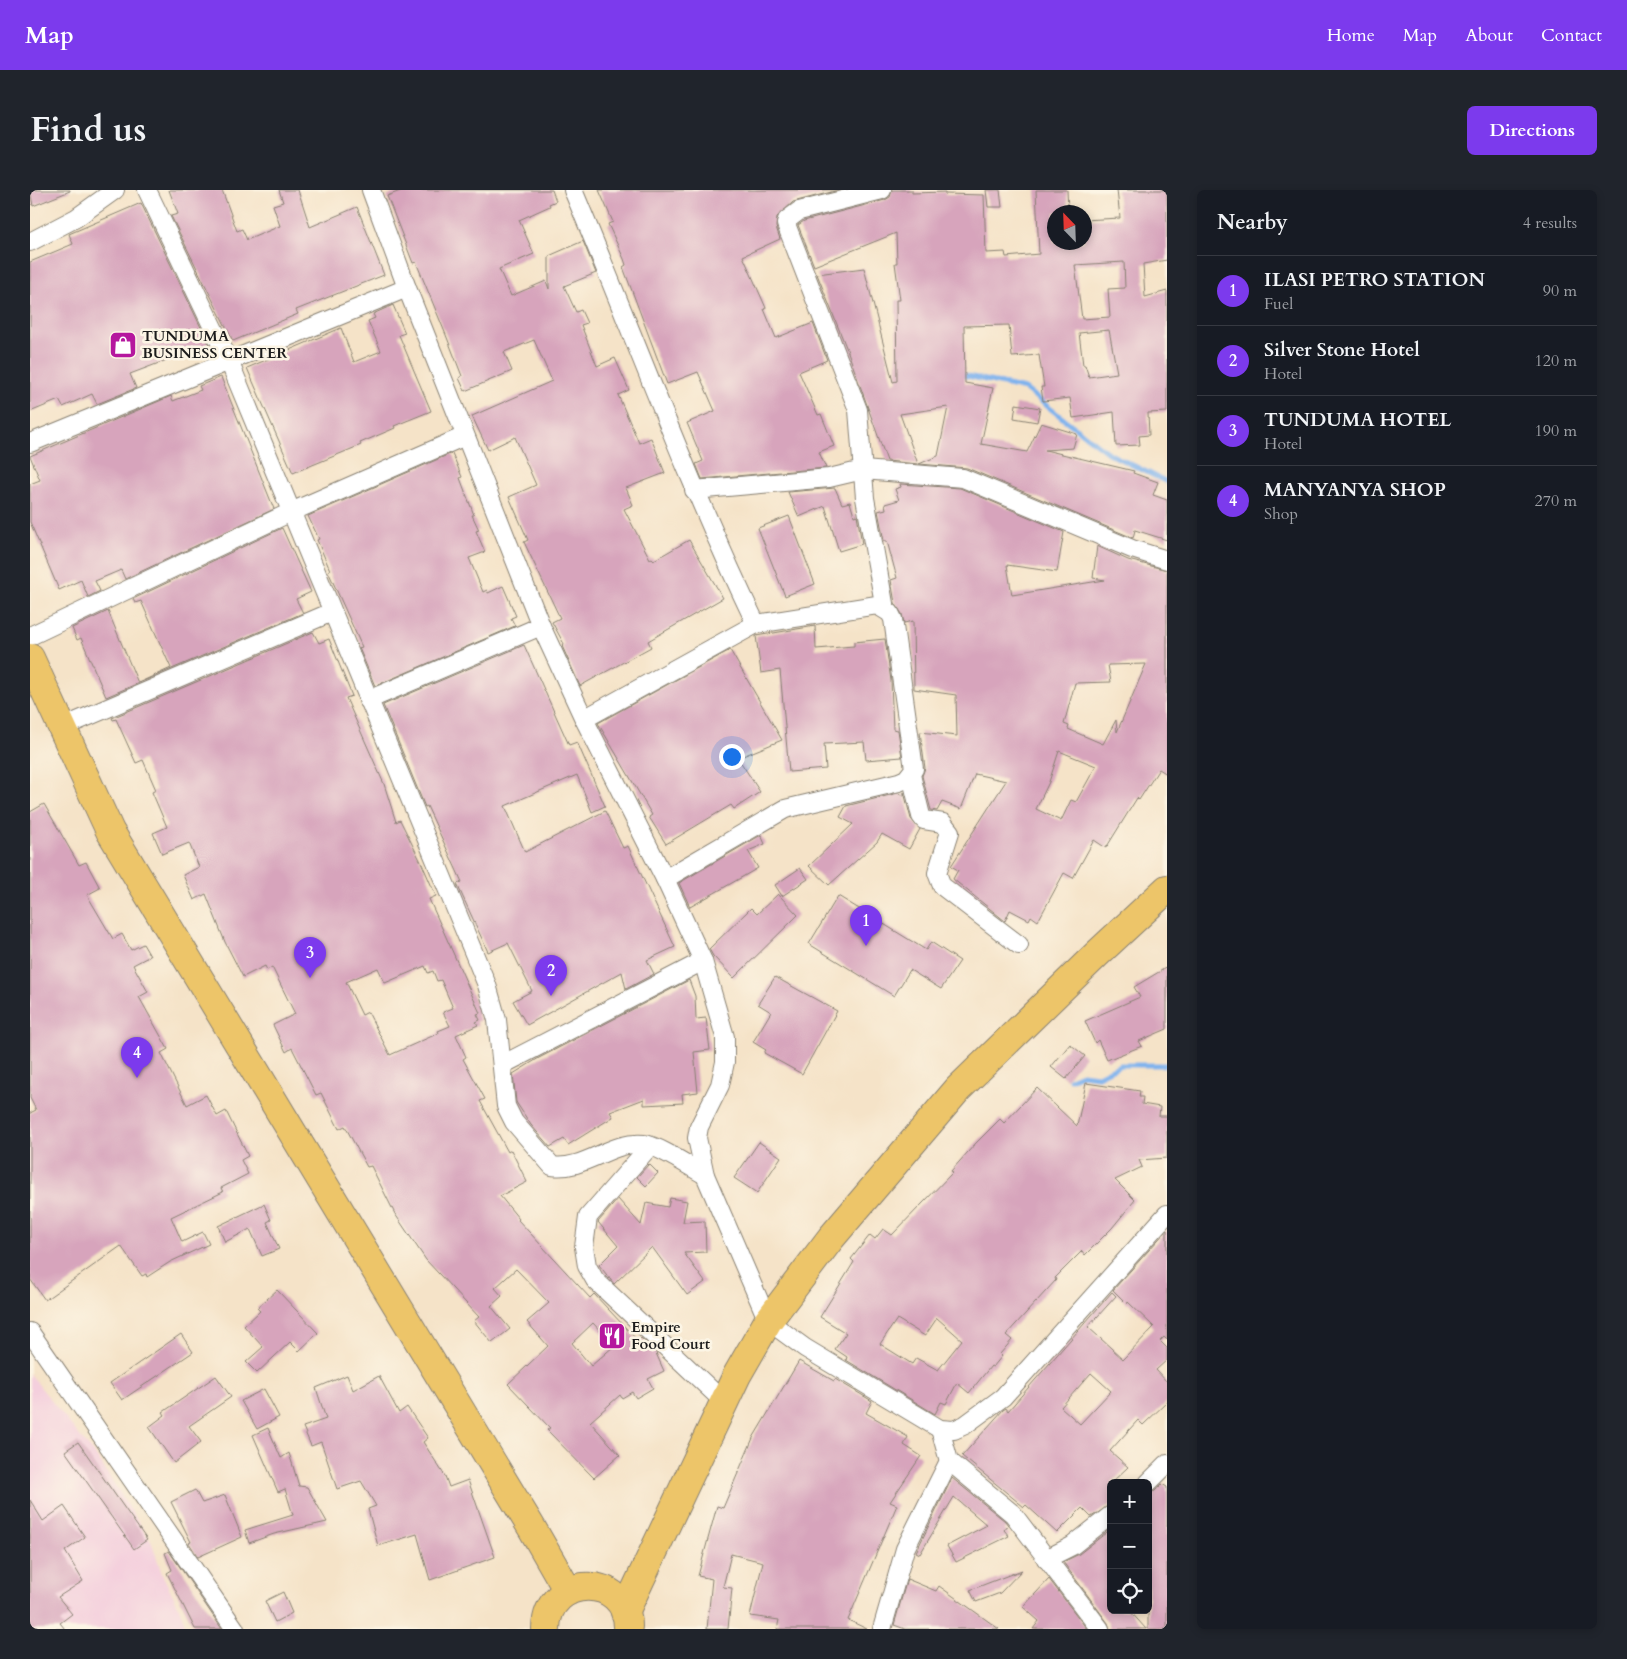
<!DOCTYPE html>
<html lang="en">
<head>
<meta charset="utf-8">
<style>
  body { margin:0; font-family:Cardo,serif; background:#20242c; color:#f1f3f6 }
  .controls { position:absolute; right:15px; bottom:15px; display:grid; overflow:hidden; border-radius:8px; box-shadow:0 2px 8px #0003 }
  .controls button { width:45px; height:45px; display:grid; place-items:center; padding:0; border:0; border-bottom:1px solid #363941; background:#171b24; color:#f1f3f6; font:25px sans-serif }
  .compass { position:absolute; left:1017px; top:15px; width:45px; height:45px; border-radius:50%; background:#171b24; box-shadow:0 2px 8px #0003; rotate:337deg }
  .you { position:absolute; left:701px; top:566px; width:18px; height:18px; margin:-12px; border:4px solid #fff; border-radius:50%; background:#1a73e8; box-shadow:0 0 0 8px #1a73e833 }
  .badge { display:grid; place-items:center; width:32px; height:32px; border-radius:50%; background:#7c3aed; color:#fff; font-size:16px; font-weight:700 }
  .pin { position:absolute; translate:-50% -41px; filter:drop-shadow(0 1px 2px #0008) }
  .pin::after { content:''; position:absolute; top:26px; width:18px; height:15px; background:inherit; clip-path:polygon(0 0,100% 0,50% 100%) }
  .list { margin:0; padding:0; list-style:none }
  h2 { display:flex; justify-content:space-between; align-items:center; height:65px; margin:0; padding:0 20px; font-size:21px }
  h2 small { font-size:16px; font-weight:400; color:#9ea1a6 }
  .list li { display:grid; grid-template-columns:32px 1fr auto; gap:15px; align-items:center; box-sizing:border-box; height:70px; padding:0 20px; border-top:1px solid #363941 }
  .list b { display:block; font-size:19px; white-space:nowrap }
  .list p { margin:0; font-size:16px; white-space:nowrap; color:#9ea1a6 }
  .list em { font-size:16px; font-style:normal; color:#9ea1a6 }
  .icon { flex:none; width:28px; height:28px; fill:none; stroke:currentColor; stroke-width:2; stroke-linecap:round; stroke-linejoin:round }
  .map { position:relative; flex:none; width:1137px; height:1439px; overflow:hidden; border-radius:8px }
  header { display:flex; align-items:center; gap:30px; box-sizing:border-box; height:70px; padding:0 25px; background:#7c3aed; color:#fff }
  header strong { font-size:24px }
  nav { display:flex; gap:28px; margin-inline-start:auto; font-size:18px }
  .intro { display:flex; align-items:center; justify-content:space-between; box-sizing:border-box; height:120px; padding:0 30px }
  h1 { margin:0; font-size:35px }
  .button { padding:12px 22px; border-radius:8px; background:#7c3aed; color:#fff; font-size:18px; font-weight:700 }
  main { display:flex; gap:30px; padding:0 30px }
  aside { flex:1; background:#171b24; border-radius:8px; box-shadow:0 2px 8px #0003 }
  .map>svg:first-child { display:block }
</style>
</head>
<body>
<header>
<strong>Map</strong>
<nav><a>Home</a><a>Map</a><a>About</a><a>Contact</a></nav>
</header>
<div class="intro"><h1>Find us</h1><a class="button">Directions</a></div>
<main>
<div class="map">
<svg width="1137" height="1439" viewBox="0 0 1137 1439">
  <rect width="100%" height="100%" fill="#fcf5e5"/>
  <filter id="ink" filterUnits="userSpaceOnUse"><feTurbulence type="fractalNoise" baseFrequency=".02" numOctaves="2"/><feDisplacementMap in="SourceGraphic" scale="10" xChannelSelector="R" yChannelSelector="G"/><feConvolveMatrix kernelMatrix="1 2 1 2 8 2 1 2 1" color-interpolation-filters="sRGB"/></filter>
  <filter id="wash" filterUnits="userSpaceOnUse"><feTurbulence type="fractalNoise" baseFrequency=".0096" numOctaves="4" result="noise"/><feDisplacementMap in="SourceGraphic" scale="20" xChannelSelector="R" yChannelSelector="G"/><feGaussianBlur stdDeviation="1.12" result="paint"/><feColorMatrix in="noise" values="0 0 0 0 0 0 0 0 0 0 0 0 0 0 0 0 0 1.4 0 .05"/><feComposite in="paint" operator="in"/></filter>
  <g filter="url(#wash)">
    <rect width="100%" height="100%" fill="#f5e3c8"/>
    <!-- built -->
    <polygon fill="#f4cfdd" points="0,1184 68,1269 122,1353 132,1384 148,1415 157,1439 0,1439"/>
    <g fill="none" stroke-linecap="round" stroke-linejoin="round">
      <!-- stream -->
      <g stroke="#80b3ed" stroke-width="5">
        <polyline points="929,184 995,199 1078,263 1137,292"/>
        <polyline points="1040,889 1052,884 1068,886 1090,875 1137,875"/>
      </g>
    </g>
    <g id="blocks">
      <!-- building -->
      <g fill="#d7a4bc" fill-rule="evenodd">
        <polygon points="0,0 40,0 40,1 3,16"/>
        <polygon points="139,0 192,0 207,41 212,39 217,50 250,36 243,15 253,12 249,0 268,0 280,37 327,17 354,85 266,120 268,124 203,151 141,26 148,24"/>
        <polygon points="373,0 522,0 526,11 519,14 520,16 489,30 504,64 469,79 481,106 516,91 519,99 519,66 553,51 566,83 534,96 546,122 551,120 557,133 551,135 567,176 585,168 599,200 588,205 609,253 621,248 635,283 596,298 603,315 594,319 620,369 622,368 624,370 659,350 693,408 618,451 621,457 550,496 532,456 534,454 522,432 530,428 494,352 498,350 479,307 506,295 485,247 458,260 442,226 522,191 504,150 474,162 482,181 435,201 429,188 432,186 416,145 386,72 383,73 357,6"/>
        <polygon points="569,0 809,0 763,12 747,27 746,37 750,49 713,66 736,118 734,119 746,148 783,133 797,170 769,182 788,225 791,224 804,256 789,262 796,278 672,289 666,274 673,271 657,233 685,221 668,182 637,194 593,77 596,75 594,69 578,34 583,32"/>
        <path d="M862 0H882V3L915 2V4L954 5 956 63 975 62 976 67 1009 64 1006 0H1037L1038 22H1024V52H1054V30L1090 28 1087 0H1137V70L1113 74 1115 107 1137 101V222L1118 223 1119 245 1109 246 1110 255 1086 256 1084 222 1043 228 1040 208 1013 211 1011 197H1014L1009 165 982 167 979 135 934 136 935 193 963 198 951 254 997 262 1011 233 1047 244 1043 258 1015 260 1104 281 1103 283 1128 292 1123 305 1137 310V350L1105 340 1103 348 937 278 889 274 908 266 918 217 870 224 888 274 857 271 818 162 787 84 834 78 863 192 867 191 866 110H870L865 73H867L866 43 784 76 768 35 774 31 855 10 860 7ZM1094 72 1095 98 1078 99 1080 127 1052 129 1045 75ZM1079 140 1087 183 1059 187 1055 175H1053L1049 143Z"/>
        <polygon points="956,0 970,0 972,17 958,17"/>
        <polygon points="111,13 179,154 100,184 106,198 67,214 62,204 33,217 29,210 0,222 0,72 43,54 39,44"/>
        <polygon points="363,115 375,143 369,145 401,221 364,236 365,238 330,253 331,255 263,283 217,178 311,138 324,172 351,161 338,131 345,128 343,124"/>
        <polygon points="191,187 244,319 95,389 91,380 65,391 70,401 58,407 51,390 29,400 0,332 0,294 10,290 0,266 141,206 143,211 171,200 169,196"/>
        <polygon points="986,214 1010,218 1007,232 984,228"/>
        <polygon points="422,263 432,287 430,288 444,325 442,325 449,340 446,341 455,362 439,368 453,402 457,400 458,403 473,396 486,426 481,428 485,436 345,496 329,458 332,457 298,381 300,380 287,350 289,349 278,326"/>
        <path d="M870 294 930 298 1034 342 1027 382 977 375 982 405 1075 390 1063 388 1067 356 1098 370 1137 380V584L1129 579 1109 610 1107 608 1076 658 1064 650 1043 688 1034 683 1008 731 1001 726 999 730 980 720 975 731 923 689 928 680 921 676 976 591 945 584 931 619 912 612 907 621 901 620 892 586 895 578 890 542 927 546 926 505 884 499 883 431 874 433 872 424 865 413 861 390 867 388 857 351H854L848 321 856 319 855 314 869 310 865 299 871 297ZM1116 474 1087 542 1086 530 1073 554 1038 539 1039 536 1034 534 1045 493 1081 492 1078 475ZM1029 561 1066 576 1046 612 1041 610 1031 631 1006 619 1019 592Z"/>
        <polygon points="805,298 812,314 820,312 824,326 827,325 832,354 809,361 795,316 769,327 758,302"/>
        <polygon points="759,326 785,394 755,406 728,338"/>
        <polygon points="252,338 281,402 266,409 273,423 76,507 51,448 47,450 42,438 78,421 108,493 141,478 111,411 105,413 103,409"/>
        <polygon points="785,436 786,459 824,456 824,452 855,449 861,491 863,539 868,540 872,567 836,570 834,552 794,554 796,579 759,582 750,480 731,483 726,446"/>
        <path d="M283 442 289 453 299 449 322 506 316 508 354 594 366 632 370 630 392 674 406 706 399 709 450 823 447 824 450 830 446 832 448 835 426 845 436 867 433 869 455 909 450 911 478 962 481 960 497 992 470 1006 489 1029 488 1030 560 1108 564 1104 608 1151 611 1148 625 1161 634 1181 618 1189 623 1198 606 1208 602 1202 592 1208 590 1205 560 1232 590 1265 564 1288 517 1240 520 1238 478 1194 518 1156 497 1132 519 1113 486 1079 465 1098 472 1106 461 1116 480 1139 462 1153 444 1131 449 1127 396 1070 365 1024 341 976 337 977 315 936 309 939 291 903 286 905 262 858 256 862 243 835 265 824 242 777 237 780 235 776 213 787 195 752 176 704 164 710 153 685 169 677 159 653 132 664 123 643 137 637 122 602 126 600 113 570 106 573 86 529 83 530 82 528ZM395 776 398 783 403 781 407 791 411 790 423 818 413 822 420 836 408 841 409 843 360 865 338 822 332 825 316 792 348 778 355 793ZM563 1133 584 1156 561 1176 542 1153Z"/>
        <polygon points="494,455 539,555 547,552 575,616 562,622 547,585 475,616 495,662 575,621 593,658 598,656 645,757 617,770 624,784 596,799 592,782 497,835 483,811 502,801 478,753 458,762 427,694 432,692 397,616 395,617 353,515"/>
        <polygon points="700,460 752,550 708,568 730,602 704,619 701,615 636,654 619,627 622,625 568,533"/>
        <polygon points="874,602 881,629 890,639 879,659 852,644 847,652 799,695 779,676 823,634 810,627 816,616 868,603 874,606"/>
        <polygon points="14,614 49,675 56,672 70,698 57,705 83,749 92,744 101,760 113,754 120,766 103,775 118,802 109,807 138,859 131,863 157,915 176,905 187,926 196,921 218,966 211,970 218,984 191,998 193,1002 141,1027 152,1052 173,1042 179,1054 140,1072 117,1087 116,1084 112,1086 91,1056 15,1110 0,1089 0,923 6,920 0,908 0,622"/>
        <polygon points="731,645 735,654 718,661 728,678 660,717 649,693"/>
        <polygon points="770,678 778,689 752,706 745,695"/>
        <polygon points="748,704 768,725 704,788 683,766 679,759 721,718 727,724"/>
        <polygon points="808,706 896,760 901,752 930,771 911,799 880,780 864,806 779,754"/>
        <polygon points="1137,777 1137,839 1109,851 1112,856 1077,870 1068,850 1065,853 1055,831 1110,807 1104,797"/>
        <polygon points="745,787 807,821 772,884 734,863 736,860 723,852 741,822 728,814"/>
        <polygon points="659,790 665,806 666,829 676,828 680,860 664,862 668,902 652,904 653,913 614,915 614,909 580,922 583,927 538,955 534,949 520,957 501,935 486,912 483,884 509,868"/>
        <polygon points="1040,854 1055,866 1036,889 1021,877"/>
        <path d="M1056 893 1110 901 1109 907H1113L1112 914 1130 917 1129 926H1137V968L1109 970 1112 977 1085 990 1105 1010 1082 1038 1055 1065 1052 1061 1025 1088 1026 1090 976 1145 982 1150 970 1164 972 1166 963 1177 961 1176 939 1203 927 1193 916 1214 911 1212 905 1224 816 1170 817 1167 805 1159 816 1143 790 1127 824 1072 821 1069 840 1045 845 1049 853 1039 862 1045 923 982 921 981 946 953 970 929 974 933 1007 898 1047 936ZM907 1128 932 1150 908 1180 886 1168 882 1174 850 1154 867 1129 895 1146Z"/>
        <polygon points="729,952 751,967 727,1003 704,988"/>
        <polygon points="619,974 628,983 616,996 607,987"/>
        <polygon points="640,1008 657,1011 653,1032 675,1031 676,1062 654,1063 675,1092 657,1105 622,1057 584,1094 569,1075 588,1056 568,1032 588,1009 611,1035 616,1013 638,1017"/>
        <polygon points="234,1014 241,1030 237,1032 249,1059 232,1066 220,1039 195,1052 188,1036"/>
        <path d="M1137 1040V1150L1134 1147 1130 1151 1137 1158V1170L1126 1180 1137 1192V1212L1113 1235 1108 1230 1080 1261 1098 1277 1081 1293V1315L1061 1327 1052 1318 1027 1343 996 1315 994 1317 932 1266 973 1220 976 1218 978 1221 1082 1102 1086 1106 1058 1137 1093 1169 1124 1137 1098 1112 1097 1114 1083 1100ZM1061 1183 1081 1201 1050 1234 1031 1217Z"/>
        <polygon points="247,1100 288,1143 269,1161 260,1152 227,1183 216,1172 233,1157 214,1136 230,1121 227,1118"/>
        <polygon points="151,1144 163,1162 92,1210 80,1193"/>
        <polygon points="769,1171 804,1191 805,1189 842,1211 836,1223 878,1247 874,1255 891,1266 860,1312 867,1315 818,1430 837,1439 747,1439 749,1430 720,1426 733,1372 701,1364 693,1397 702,1398 698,1439 677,1439 682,1389 668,1386 687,1316 693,1318 723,1248"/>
        <polygon points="317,1185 323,1200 349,1186 369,1223 377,1217 398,1248 393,1252 415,1286 419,1297 438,1290 465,1367 400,1390 387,1344 348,1356 338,1319 346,1316 331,1291 307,1299 291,1252 281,1256 273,1237 296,1229 286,1198"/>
        <polygon points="186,1186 201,1207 159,1236 171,1252 144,1273 119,1237 135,1225 133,1222"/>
        <polygon points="234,1199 249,1227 227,1239 211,1211"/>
        <polygon points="238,1238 251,1268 259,1263 269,1296 277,1297 297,1332 244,1344 219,1353 215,1340 263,1325 255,1299 248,1302 223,1245"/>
        <polygon points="48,1252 117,1350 104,1359 35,1261"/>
        <polygon points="922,1288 975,1331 978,1335 974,1340 979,1346 926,1372 917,1356 957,1335 924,1307 890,1364 886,1362"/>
        <polygon points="1132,1294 1137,1297 1137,1439 1118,1439 1118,1303 1125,1301"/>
        <polygon points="165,1300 172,1313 195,1305 212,1347 168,1367 159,1353 161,1352 141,1312"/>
        <polygon points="0,1310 13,1331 34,1316 55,1347 35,1361 53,1391 28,1407 42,1424 30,1433 35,1439 0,1439"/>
        <polygon points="1081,1339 1081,1420 1099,1420 1116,1439 1080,1439 1078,1433 1033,1372 1049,1364"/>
        <polygon points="139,1361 192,1439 165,1439 137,1383 142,1380 135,1363"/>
        <polygon points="992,1380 970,1403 946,1412 940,1400"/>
        <polygon points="877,1389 906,1401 909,1396 969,1439 875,1439 864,1435"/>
        <polygon points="1019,1389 1057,1439 1003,1439 1009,1431 993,1417"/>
        <polygon points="253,1402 262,1423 245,1432 235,1411"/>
      </g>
    </g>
  </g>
  <g filter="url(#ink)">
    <use href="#blocks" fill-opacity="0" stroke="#888072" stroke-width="1"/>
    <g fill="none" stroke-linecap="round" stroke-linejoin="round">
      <!-- minor casing -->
      <g stroke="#888072" stroke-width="20">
        <g id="minor">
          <path d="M117 0 199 171 457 795 467 830 476 916 484 932 522 976C554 981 582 950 614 954 627 955 662 978 675 985"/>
          <polyline points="341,0 377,98 511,436 554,529 635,689 673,771 695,847 695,872 690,895 669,937 667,948 675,985 738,1131 775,1158 910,1239 924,1240 935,1235 973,1207 1137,1024"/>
          <path d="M543 0C604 145 658 293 726 434"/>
          <polyline points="852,0 769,21 757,30 756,34 828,220 835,308 855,419"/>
          <polyline points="0,52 46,28 85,0"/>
          <polyline points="0,253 377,98"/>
          <polyline points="664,300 799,288 833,280 933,288 1102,359 1137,370"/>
          <polyline points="0,446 261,322 435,246"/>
          <polyline points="338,510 511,436"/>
          <polyline points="554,529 726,434 847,415 860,423 863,429 884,579 876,589 869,592 755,619 635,689"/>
          <polyline points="31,538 302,422"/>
          <polyline points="881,585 891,626 894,630 913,633 920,642 907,683 912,696 989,755"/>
          <polyline points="472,875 673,771"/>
          <polyline points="620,956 558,1027 554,1057 557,1076 565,1090 694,1212"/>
          <polyline points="0,1142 205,1439"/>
          <polyline points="910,1239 919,1271 983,1324 1070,1439"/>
          <polyline points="1118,1293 1137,1274"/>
          <polyline points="1016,1369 1042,1356 1081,1325"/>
          <polyline points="852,1439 875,1359 919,1271"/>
        </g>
      </g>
      <!-- trunk casing -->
      <g stroke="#888072" stroke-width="30">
        <g id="trunk">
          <polyline points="0,468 80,641 503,1340 538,1401"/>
          <polyline points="595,1422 707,1185 738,1131 801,1048 928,899 1066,765 1137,699"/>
          <path d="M516 1439C517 1383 598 1383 598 1437"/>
        </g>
      </g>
      <!-- minor -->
      <use href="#minor" stroke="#fff" stroke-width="18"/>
      <!-- trunk -->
      <use href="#trunk" stroke="#edc569" stroke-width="28"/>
    </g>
  </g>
  <!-- icons -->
  <defs>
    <g id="shop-square" transform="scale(1.4375)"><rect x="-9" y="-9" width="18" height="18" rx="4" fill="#b5179e" stroke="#fcf5e5"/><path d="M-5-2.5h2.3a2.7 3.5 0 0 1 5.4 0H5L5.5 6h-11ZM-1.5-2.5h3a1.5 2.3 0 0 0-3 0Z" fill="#fff"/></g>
    <g id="restaurant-square" transform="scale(1.4375)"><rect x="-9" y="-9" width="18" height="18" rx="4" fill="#b5179e" stroke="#fcf5e5"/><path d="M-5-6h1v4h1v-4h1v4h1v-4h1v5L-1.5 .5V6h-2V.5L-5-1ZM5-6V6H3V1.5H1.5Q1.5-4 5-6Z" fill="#fff"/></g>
  </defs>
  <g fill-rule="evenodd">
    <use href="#shop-square" x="93" y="155"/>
    <use href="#restaurant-square" x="582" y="1146"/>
  </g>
  <g text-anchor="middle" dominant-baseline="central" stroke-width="5" stroke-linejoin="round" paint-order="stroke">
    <!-- poi labels -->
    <g font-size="15" font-weight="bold" fill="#1c1c1c" stroke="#fcf5e5" text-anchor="start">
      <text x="112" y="146">TUNDUMA<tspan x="112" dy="17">BUSINESS CENTER</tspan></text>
      <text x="601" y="1137">Empire<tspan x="601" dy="17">Food Court</tspan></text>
    </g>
  </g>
</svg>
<div class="controls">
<button>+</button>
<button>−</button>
<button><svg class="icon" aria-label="locate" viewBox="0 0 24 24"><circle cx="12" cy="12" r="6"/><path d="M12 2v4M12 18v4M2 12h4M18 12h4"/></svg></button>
</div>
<svg class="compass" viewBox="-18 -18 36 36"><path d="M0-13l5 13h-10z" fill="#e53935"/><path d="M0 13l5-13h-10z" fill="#9ea1a6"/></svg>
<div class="you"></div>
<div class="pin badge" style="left:836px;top:756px">1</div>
<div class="pin badge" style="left:521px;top:806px">2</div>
<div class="pin badge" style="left:280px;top:788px">3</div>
<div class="pin badge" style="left:107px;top:888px">4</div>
</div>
<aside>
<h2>Nearby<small>4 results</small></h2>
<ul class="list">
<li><span class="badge">1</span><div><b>ILASI PETRO STATION</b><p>Fuel</p></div><em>90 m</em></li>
<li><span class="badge">2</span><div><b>Silver Stone Hotel</b><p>Hotel</p></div><em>120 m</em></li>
<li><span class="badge">3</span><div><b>TUNDUMA HOTEL</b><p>Hotel</p></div><em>190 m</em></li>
<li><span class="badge">4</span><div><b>MANYANYA SHOP</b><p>Shop</p></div><em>270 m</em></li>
</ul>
</aside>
</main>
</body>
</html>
